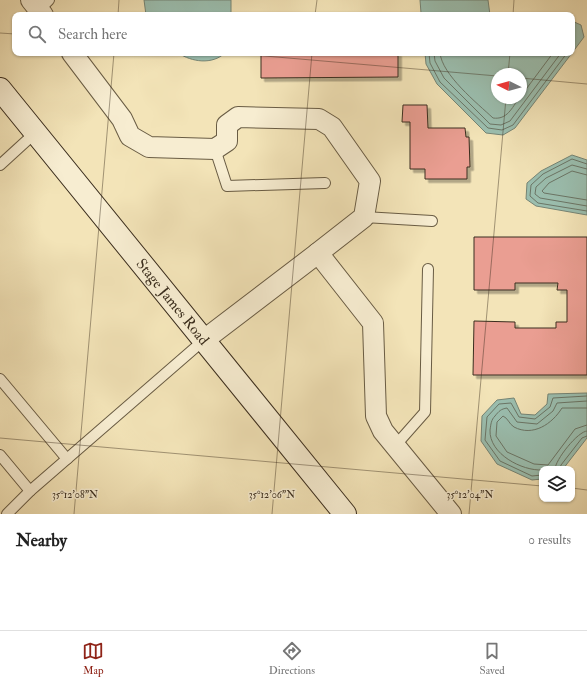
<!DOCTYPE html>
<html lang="en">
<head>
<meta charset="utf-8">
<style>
  body { margin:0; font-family:"IM FELL Double Pica",serif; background:#f2f2f2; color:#222 }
  .controls { position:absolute; right:12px; bottom:12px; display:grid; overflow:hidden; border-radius:8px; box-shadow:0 1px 3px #0004 }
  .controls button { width:36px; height:36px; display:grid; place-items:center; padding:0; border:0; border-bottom:1px solid #e0e0e0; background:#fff; color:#222; font:20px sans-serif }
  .compass { position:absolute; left:491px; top:68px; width:36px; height:36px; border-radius:50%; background:#fff; box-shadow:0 1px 3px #0004; rotate:275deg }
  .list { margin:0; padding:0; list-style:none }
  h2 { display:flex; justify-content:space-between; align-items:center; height:52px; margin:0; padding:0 16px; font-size:17px }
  h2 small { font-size:13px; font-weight:400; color:#767676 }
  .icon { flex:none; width:22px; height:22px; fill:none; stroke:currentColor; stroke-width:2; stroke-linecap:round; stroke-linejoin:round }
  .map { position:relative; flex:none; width:587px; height:514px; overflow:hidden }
  .search { position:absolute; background:#fff; box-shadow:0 1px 3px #0004; left:12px; right:12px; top:12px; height:44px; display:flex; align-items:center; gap:10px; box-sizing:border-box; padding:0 14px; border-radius:8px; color:#767676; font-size:15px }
  .sheet { height:116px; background:#fff }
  nav { display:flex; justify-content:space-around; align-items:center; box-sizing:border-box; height:56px; border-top:1px solid #e0e0e0; background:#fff; font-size:11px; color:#767676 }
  nav a { display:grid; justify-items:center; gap:2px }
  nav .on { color:#8f2418 }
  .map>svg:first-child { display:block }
</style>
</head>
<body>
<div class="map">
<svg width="587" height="514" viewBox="0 0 587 514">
  <defs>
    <filter id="shadow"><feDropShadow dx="3.5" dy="3.5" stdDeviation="0" flood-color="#0004"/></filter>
  </defs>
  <rect width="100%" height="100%" fill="#f3e4b8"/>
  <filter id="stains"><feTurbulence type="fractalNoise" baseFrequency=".005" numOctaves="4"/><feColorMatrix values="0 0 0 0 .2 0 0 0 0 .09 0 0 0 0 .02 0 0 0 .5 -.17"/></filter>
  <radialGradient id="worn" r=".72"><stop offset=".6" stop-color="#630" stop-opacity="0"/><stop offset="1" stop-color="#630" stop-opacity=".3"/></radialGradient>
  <!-- water -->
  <g fill="#9bbfb0" stroke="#758576" fill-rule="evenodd">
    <polygon points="144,0 231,0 231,15 146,15"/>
    <polygon points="420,0 488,0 490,15 424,15 421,13"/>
    <polygon points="572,21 581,25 584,37 572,53"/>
    <path d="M178 53H225C212 65 192 62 178 53Z"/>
    <path d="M425 53H572L515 128 503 135 486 133 437 84 426 64ZM497 74H521V98H497Z"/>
    <polygon points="572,155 587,160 587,215 536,206 526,199 527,183 541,171"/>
    <polygon points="587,393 587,438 563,469 542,469 542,479 532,480 497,464 481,441 482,416 497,400 514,398 521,414 535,415 547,404 548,394"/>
  </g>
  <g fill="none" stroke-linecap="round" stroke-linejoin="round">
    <!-- shore -->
    <g stroke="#6b7667" stroke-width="1">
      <polyline points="429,53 430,63 440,82 488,128 502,130 513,125 567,53"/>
      <polyline points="434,53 435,61 444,78 490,124 501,125 510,121 561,53"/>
      <path d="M440 53C442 75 477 103 493 118 507 120 512 108 519 98"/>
      <polyline points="521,96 553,53"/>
      <polyline points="587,164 572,159 543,174 531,185 530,196 538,203 587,211"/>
      <polyline points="587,169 572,165 546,178 536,187 535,194 540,198 587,206"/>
      <polyline points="587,175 572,171 549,183 542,191 544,193 587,200"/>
      <path d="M587 408H562C552 424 533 437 514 427 509 424 508 418 503 416L497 422 496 436 507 452 534 464 548 465 575 429 587 425"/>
      <path d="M555 469C555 460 578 431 587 431"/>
      <polyline points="560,469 561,465 582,438 587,436"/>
      <path d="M542 470C522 471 489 454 490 430 491 424 491 420 495 416 499 411 501 409 507 408L517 422 537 424 553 411 557 403 587 401"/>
      <polyline points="542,475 532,476 500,461 485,440 487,417 499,404 511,403 519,417 535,419 550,407 553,398 587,396"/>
    </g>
  </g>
  <!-- building -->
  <g fill="#ea9e92" stroke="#3b2e1e" filter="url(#shadow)">
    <polygon points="261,53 398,53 398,77 261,78"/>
    <polygon points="403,105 427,105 428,128 465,128 466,137 469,137 470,167 467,167 467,179 425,179 425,169 410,169 410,122 402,122"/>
    <polygon points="474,237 587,237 587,375 473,375 474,321 515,322 515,328 556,328 556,322 567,322 567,290 557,290 558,283 515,283 515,290 474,290"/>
  </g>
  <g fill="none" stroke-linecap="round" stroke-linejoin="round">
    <!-- service casing -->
    <g stroke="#695c44" stroke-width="12">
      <g id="service">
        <polyline points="39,10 49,0"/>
        <polyline points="215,149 227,186 325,183"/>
        <polyline points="0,165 35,133"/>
        <polyline points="364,217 432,221"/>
        <polyline points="0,379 67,459"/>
        <polyline points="395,446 425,412 428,269"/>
        <polyline points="0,455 30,491 204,340"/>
        <polyline points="7,514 30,491"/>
      </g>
    </g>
    <!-- minor casing -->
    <g stroke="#695c44" stroke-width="22">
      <g id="minor">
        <polyline points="31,0 43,15"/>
        <polyline points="72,53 122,119 130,136 149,147 215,149 227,141 227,125 238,117 319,119 332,127 370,181 364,217 318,253 373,323 376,416 383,431 451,514"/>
        <polyline points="204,340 318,253"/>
      </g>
    </g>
    <!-- secondary casing -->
    <g stroke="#3b2e1e" stroke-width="24">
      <g id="secondary">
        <path id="s1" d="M0 89 345 514"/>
      </g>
    </g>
    <!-- service -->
    <use href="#service" stroke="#f7edd1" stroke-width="10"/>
    <!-- minor -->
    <use href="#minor" stroke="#f7edd1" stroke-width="20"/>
    <!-- secondary -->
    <use href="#secondary" stroke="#f7edd1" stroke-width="22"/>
  </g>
  <!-- ticks -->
  <path fill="none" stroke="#3b2e1e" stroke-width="1" stroke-opacity="0.45" d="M118 15 119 0M315 15 317 0M513 15 514 0M0 33 15 34M230 53 497 76M508 74 510 53M521 78 587 84M0 438 542 486M572 488 587 490M74 514 114 53M272 514 312 53M469 514 506 98"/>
  <g text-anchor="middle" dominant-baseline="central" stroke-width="3" stroke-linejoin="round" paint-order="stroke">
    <!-- street labels -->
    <g font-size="15" fill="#3b2e1e" stroke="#f7edd1">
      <text stroke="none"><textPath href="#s1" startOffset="274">Stage James Road</textPath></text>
    </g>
  </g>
  <g font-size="10" text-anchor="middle" fill="#3b2e1e" stroke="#f7edd1" stroke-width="3" stroke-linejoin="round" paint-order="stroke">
    <text x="75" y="498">35°12'08"N</text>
    <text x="272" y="498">35°12'06"N</text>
    <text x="470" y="498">35°12'04"N</text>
  </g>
  <rect width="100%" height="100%" filter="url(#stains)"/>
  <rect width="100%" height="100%" fill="url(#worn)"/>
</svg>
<div class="controls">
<button><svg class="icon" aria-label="layers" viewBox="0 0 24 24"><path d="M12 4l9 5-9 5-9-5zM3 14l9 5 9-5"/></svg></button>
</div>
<svg class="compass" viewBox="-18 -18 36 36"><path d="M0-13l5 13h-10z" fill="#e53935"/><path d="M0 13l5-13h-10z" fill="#767676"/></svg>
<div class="search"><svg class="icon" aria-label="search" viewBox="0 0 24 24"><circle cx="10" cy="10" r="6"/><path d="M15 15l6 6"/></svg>Search here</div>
</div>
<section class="sheet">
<h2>Nearby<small>0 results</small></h2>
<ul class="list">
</ul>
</section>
<nav>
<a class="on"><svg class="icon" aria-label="map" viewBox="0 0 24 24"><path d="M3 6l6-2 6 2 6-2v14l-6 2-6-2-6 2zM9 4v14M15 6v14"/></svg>Map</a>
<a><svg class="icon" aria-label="directions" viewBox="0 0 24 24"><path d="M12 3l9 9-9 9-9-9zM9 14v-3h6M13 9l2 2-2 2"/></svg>Directions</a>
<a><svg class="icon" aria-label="saved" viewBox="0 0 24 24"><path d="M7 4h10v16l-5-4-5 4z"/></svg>Saved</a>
</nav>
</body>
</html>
